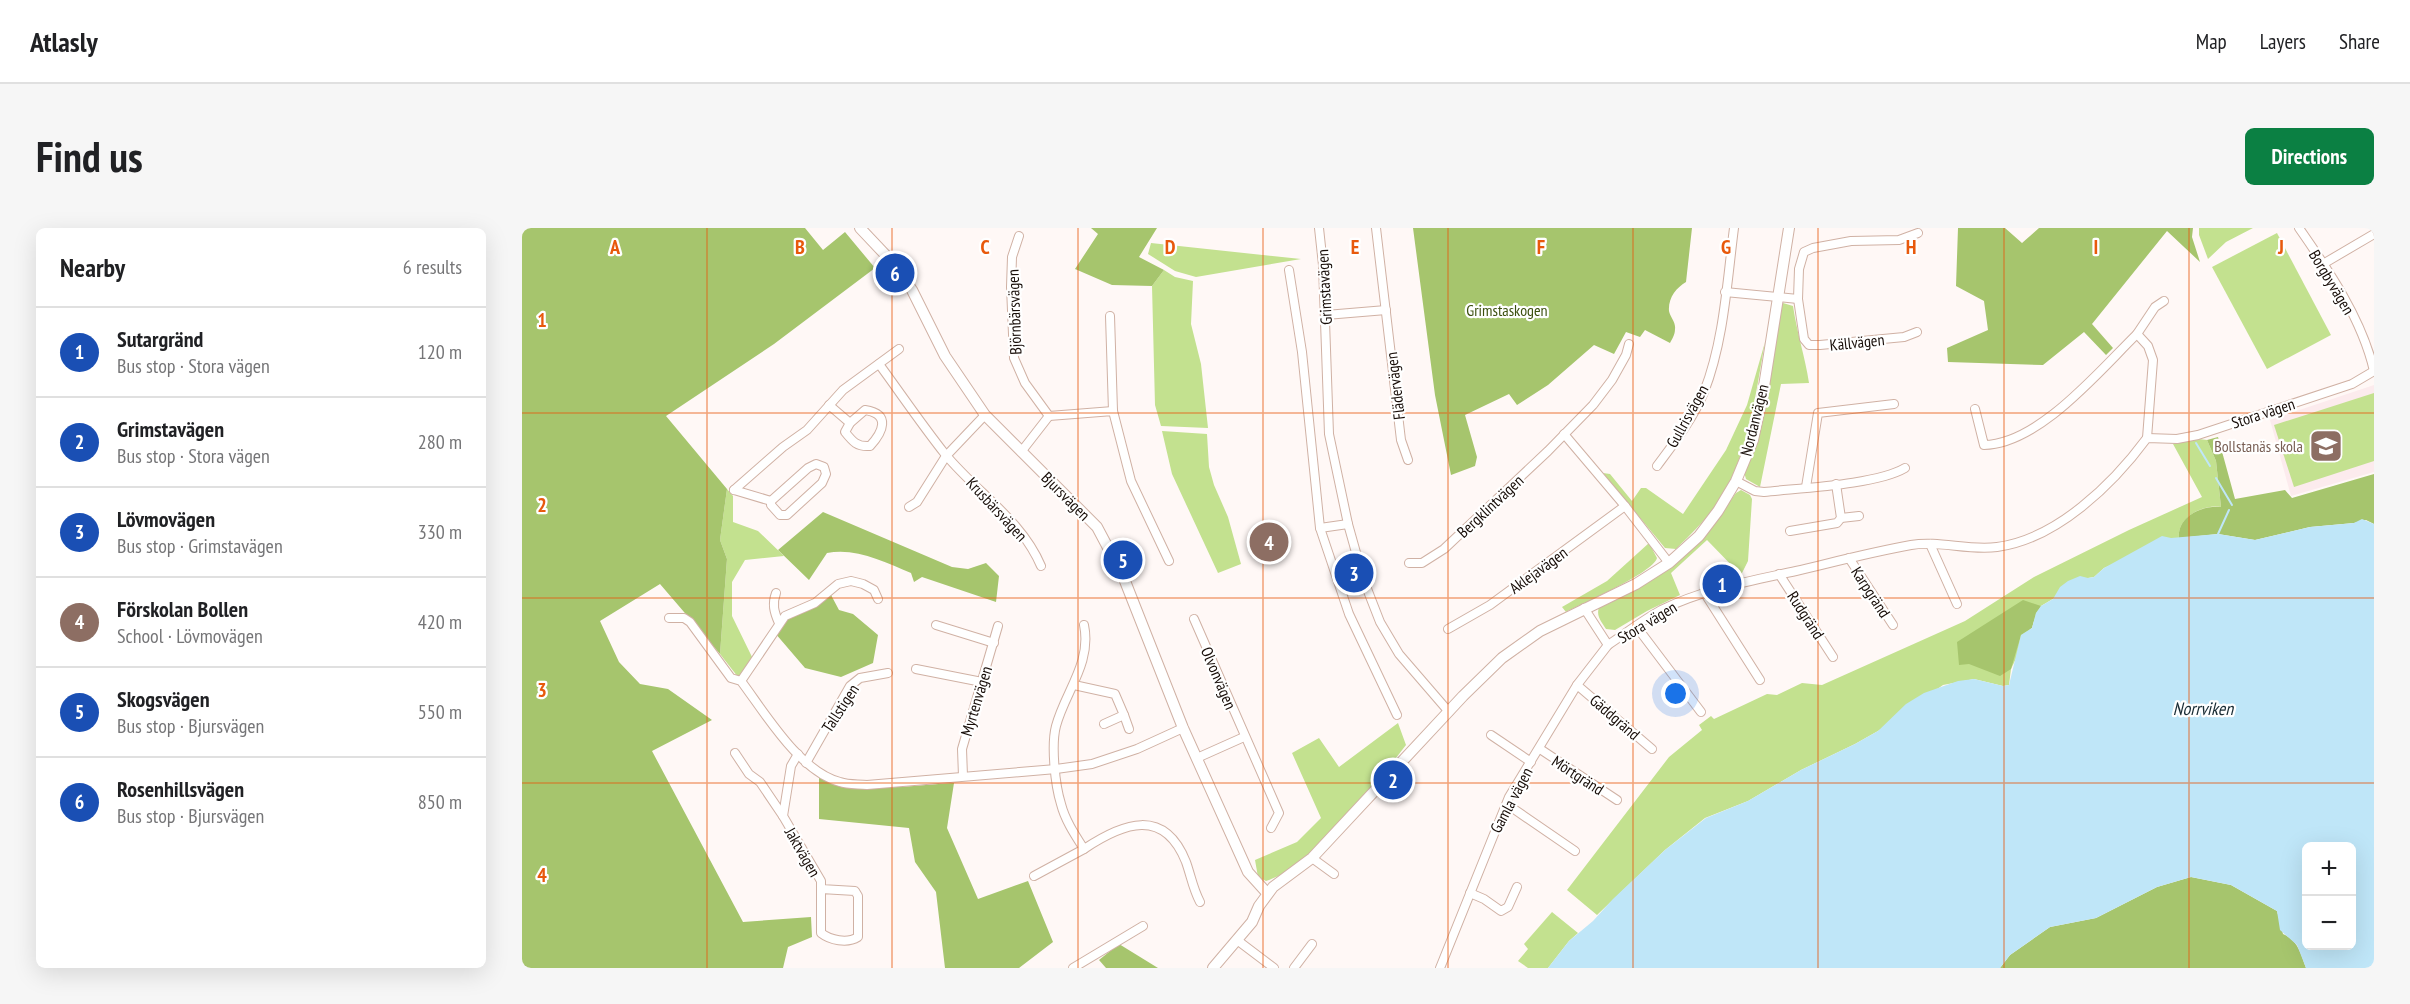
<!DOCTYPE html>
<html lang="en">
<head>
<meta charset="utf-8">
<style>
  body { margin:0; font-family:"PT Sans Narrow",sans-serif; background:#f6f6f6; color:#202124 }
  .controls { position:absolute; right:18px; bottom:18px; display:grid; overflow:hidden; border-radius:9px; box-shadow:0 6px 24px #0002 }
  .controls button { width:54px; height:54px; display:grid; place-items:center; padding:0; border:0; border-bottom:2px solid #e0e0e0; background:#fff; color:#202124; font:30px sans-serif }
  .you { position:absolute; left:1154px; top:466px; width:21px; height:21px; margin:-15px; border:4px solid #fff; border-radius:50%; background:#1a73e8; box-shadow:0 0 0 9px #1a73e833 }
  .badge { display:grid; place-items:center; width:39px; height:39px; border-radius:50%; background:#0b8043; color:#fff; font-size:20px; font-weight:700 }
  .pin { position:absolute; translate:-50% -50%; border:3px solid #fff; box-shadow:0 2px 6px #0006 }
  .list { margin:0; padding:0; list-style:none }
  h2 { display:flex; justify-content:space-between; align-items:center; height:78px; margin:0; padding:0 24px; font-size:26px }
  h2 small { font-size:20px; font-weight:400; color:#757577 }
  .list li { display:grid; grid-template-columns:39px 1fr auto; gap:18px; align-items:center; box-sizing:border-box; height:90px; padding:0 24px; border-top:2px solid #e0e0e0 }
  .list b { display:block; font-size:22px; white-space:nowrap }
  .list p { margin:0; font-size:20px; white-space:nowrap; color:#757577 }
  .list em { font-size:20px; font-style:normal; color:#757577 }
  .map { position:relative; flex:none; width:1852px; height:740px; overflow:hidden; border-radius:9px }
  header { display:flex; align-items:center; gap:36px; box-sizing:border-box; height:84px; padding:0 30px; background:#fff; border-bottom:2px solid #e0e0e0 }
  header strong { font-size:28px }
  nav { display:flex; gap:33px; margin-inline-start:auto; font-size:21px }
  .intro { display:flex; align-items:center; justify-content:space-between; box-sizing:border-box; height:144px; padding:0 36px }
  h1 { margin:0; font-size:42px }
  .button { padding:15px 27px; border-radius:9px; background:#0b8043; color:#fff; font-size:21px; font-weight:700 }
  main { display:flex; gap:36px; padding:0 36px }
  aside { flex:1; background:#fff; border-radius:9px; box-shadow:0 6px 24px #0002 }
  .map>svg:first-child { display:block }
</style>
</head>
<body>
<header>
<strong>Atlasly</strong>
<nav><a>Map</a><a>Layers</a><a>Share</a></nav>
</header>
<div class="intro"><h1>Find us</h1><a class="button">Directions</a></div>
<main>
<aside>
<h2>Nearby<small>6 results</small></h2>
<ul class="list">
<li><span class="badge" style="background:#1a4fb4">1</span><div><b>Sutargränd</b><p>Bus stop · Stora vägen</p></div><em>120 m</em></li>
<li><span class="badge" style="background:#1a4fb4">2</span><div><b>Grimstavägen</b><p>Bus stop · Stora vägen</p></div><em>280 m</em></li>
<li><span class="badge" style="background:#1a4fb4">3</span><div><b>Lövmovägen</b><p>Bus stop · Grimstavägen</p></div><em>330 m</em></li>
<li><span class="badge" style="background:#8d6e63">4</span><div><b>Förskolan Bollen</b><p>School · Lövmovägen</p></div><em>420 m</em></li>
<li><span class="badge" style="background:#1a4fb4">5</span><div><b>Skogsvägen</b><p>Bus stop · Bjursvägen</p></div><em>550 m</em></li>
<li><span class="badge" style="background:#1a4fb4">6</span><div><b>Rosenhillsvägen</b><p>Bus stop · Bjursvägen</p></div><em>850 m</em></li>
</ul>
</aside>
<div class="map">
<svg width="1852" height="740" viewBox="0 0 1852 740">
  <rect width="100%" height="100%" fill="#fff8f6"/>
  <!-- education -->
  <polygon fill="#fcebed" points="1852,157 1852,244 1769,268 1748,192"/>
  <!-- green -->
  <g fill="#c3e18f">
    <polygon points="1677,0 1731,0 1704,14 1686,31 1677,7"/>
    <polygon points="1755,5 1809,107 1745,141 1690,39"/>
    <polygon points="629,15 779,31 674,49 653,43 626,26"/>
    <polygon points="642,42 653,49 671,53 669,96 679,136 686,200 639,198 633,177 630,58"/>
    <path d="M1261 75 1271 78C1275 105 1283 129 1287 155L1259 156 1238 259 1224 251 1222 244 1258 77Z"/>
    <path d="M1243 114C1233 169 1227 225 1197 273 1185 291 1169 306 1154 321L1143 320 1081 245 1088 246 1110 273 1119 260H1124L1161 286 1204 222 1225 177Z"/>
    <polygon points="1852,165 1852,233 1772,259 1752,197"/>
    <polygon points="640,203 685,206 687,239 692,257 706,289 719,336 696,345 650,246"/>
    <path d="M1677 211 1685 212 1694 233 1699 279C1681 276 1655 289 1657 310H1649L1582 340 1572 349 1566 350 1519 378 1489 441 1487 457 1481 458 1452 451 1421 457 1356 503 1333 516 1279 542 1226 573 1183 590 1143 622 1075 687 1045 662 1147 529 1180 502 1177 497 1189 488 1192 491 1245 466 1255 467 1280 455 1300 457 1443 393 1512 349 1607 302 1680 269 1651 216Z"/>
    <polygon points="205,261 211,268 211,294 236,303 262,328 223,332 210,354 210,388 231,431 216,449 198,426 205,331 198,312"/>
    <path d="M1219 262 1228 267 1230 271 1226 333 1219 347 1185 312 1149 345 1158 367 1125 383 1093 402 1084 401C1079 393 1074 388 1077 379 1094 370 1111 363 1127 354 1164 333 1189 299 1214 265Z"/>
    <path d="M1127 315 1135 330C1131 345 1061 375 1044 384L1040 379 1085 353Z"/>
    <path d="M876 495 884 517C850 560 797 636 744 653L736 649 733 632 775 614 799 590 770 525 797 510 817 539Z"/>
    <polygon points="1030,684 1056,705 1047,713 1026,740 1006,740 996,733 1006,721 1002,716"/>
  </g>
  <!-- forest -->
  <g fill="#a6c56d">
    <polygon points="0,0 283,0 301,22 323,4 353,40 252,116 144,188 205,261 198,312 205,331 198,426 138,356 78,393 97,434 118,456 146,461 190,492 130,523 221,694 289,689 290,709 266,719 261,740 0,740"/>
    <polygon points="569,0 635,0 617,29 642,42 630,58 590,57 553,41 576,6"/>
    <path d="M891 0H1170L1164 54C1154 60 1146 70 1147 83 1148 89 1154 94 1153 101 1153 107 1150 111 1148 115L1123 102 1118 109 1104 104 1092 126 1072 117 1026 157 995 177 987 166 943 187 955 229 953 238 929 247 913 167Z"/>
    <polygon points="1436,0 1483,0 1500,15 1517,0 1671,0 1670,9 1678,34 1645,3 1570,96 1591,120 1584,127 1562,104 1521,137 1426,134 1425,120 1466,102 1462,73 1434,58"/>
    <path d="M1696 209 1713 271 1763 262 1770 270 1852 246V296L1844 292 1832 295 1788 299 1733 312 1696 306 1657 310C1655 288 1681 277 1699 279L1694 233 1685 212Z"/>
    <path d="M301 284 430 339 446 341 464 335 477 348 474 374 400 349 392 354 389 345C363 334 333 319 305 325L287 352 256 322Z"/>
    <polygon points="309,367 317,382 331,386 356,407 351,435 319,449 283,440 253,405 267,389"/>
    <polygon points="1501,372 1519,378 1514,385 1510,400 1499,407 1489,441 1478,448 1447,436 1437,437 1435,414"/>
    <path d="M297 549C338 567 387 557 432 555L425 600 456 671 506 653 531 714 497 740H423L414 664 393 634 387 600 297 591Z"/>
    <path d="M1669 649 1709 657 1755 683 1761 706C1776 712 1779 726 1784 740H1478L1488 727 1528 699 1574 690 1635 659Z"/>
    <polygon points="597,716 636,740 584,740 577,732"/>
  </g>
  <!-- water -->
  <path fill="#bfe6f8" fill-rule="evenodd" d="M1840 291 1852 296V740H1784L1775 717 1758 702 1755 683 1709 657 1669 649 1635 659 1574 690 1528 699 1488 727 1478 740H1026L1047 713 1071 693 1091 671 1143 622 1184 590 1226 573 1279 542 1333 516 1356 503 1384 476 1402 465 1436 453 1452 451 1481 458 1487 457 1499 407 1510 400 1514 385 1519 378 1531 371 1538 359 1546 353 1558 348 1566 350 1572 349 1582 340 1640 308 1649 310 1696 306 1733 312 1788 299 1832 295ZM1784 618H1830V718H1784Z"/>
  <g fill="none" stroke-linecap="round" stroke-linejoin="round">
    <!-- stream -->
    <g stroke="#bfe6f8" stroke-width="2">
      <polyline points="1674,215 1688,238"/>
      <polyline points="1694,250 1710,277"/>
      <polyline points="1696,306 1707,282"/>
    </g>
    <!-- minor casing -->
    <g stroke="#d0b1a4" stroke-width="10">
      <g id="minor">
        <polyline points="797,0 801,37 807,206 826,296 842,353 858,394 877,426 927,484"/>
        <polyline points="854,0 879,212 886,232"/>
        <path d="M1777 0C1807 43 1840 91 1852 143"/>
        <polyline points="497,8 490,29 489,59 492,130 503,155 527,188 499,224"/>
        <polyline points="1801,36 1852,6"/>
        <polyline points="767,42 780,124 798,300 827,386 875,487"/>
        <polyline points="1203,64 1276,71"/>
        <polyline points="804,87 864,82"/>
        <polyline points="588,88 591,183"/>
        <polyline points="1395,104 1382,109 1298,117 1287,117 1282,111 1276,71 1277,41 1282,24 1291,20 1329,13 1377,12 1396,5"/>
        <path d="M357 136C379 166 400 197 423 226 455 265 499 291 519 338"/>
        <polyline points="307,177 328,195"/>
        <path d="M1453 181 1462 217C1517 216 1577 143 1615 106"/>
        <path d="M343 182C369 186 361 204 348 218 335 219 331 214 323 204L328 195Z"/>
        <polyline points="527,188 591,183 609,253 647,333"/>
        <polyline points="1042,206 1103,278 1147,335"/>
        <polyline points="1625,210 1631,132 1626,118 1615,106 1633,79 1642,73"/>
        <polygon points="294,236 302,239 304,246 300,255 265,287 258,287 249,277 249,273 286,240"/>
        <path d="M1135 238C1152 215 1171 191 1182 164 1202 113 1205 54 1212 0"/>
        <path d="M1214 253 1233 263 1242 264C1277 260 1354 257 1383 240"/>
        <polyline points="1284,259 1296,185 1372,176"/>
        <polyline points="212,262 261,219 285,202 321,162 377,121"/>
        <polyline points="212,262 249,273"/>
        <polyline points="387,279 395,274 424,228 463,187"/>
        <polyline points="1319,290 1337,288"/>
        <polyline points="798,300 826,296"/>
        <polyline points="1268,303 1315,295 1319,290 1314,256"/>
        <polyline points="1408,316 1435,376"/>
        <polyline points="1327,330 1371,397"/>
        <polyline points="887,335 900,335 922,321 1026,223 1071,177 1090,152 1104,127 1107,116"/>
        <polyline points="1257,346 1311,429"/>
        <polyline points="1182,364 1238,452"/>
        <path d="M254 365C250 376 252 384 257 395"/>
        <path d="M1062 380 1086 417C1104 405 1121 392 1139 382 1182 361 1228 353 1274 343 1312 334 1350 324 1389 317 1417 312 1446 323 1475 319 1535 311 1591 256 1625 210L1655 211 1676 207 1830 156 1852 143"/>
        <path d="M147 390H162L168 394 209 450 219 453C243 485 278 544 318 554 326 557 336 556 345 557L534 541 570 536 615 521 661 500"/>
        <polyline points="672,391 757,585 749,600"/>
        <polyline points="414,397 472,415"/>
        <path d="M562 397C570 435 543 464 534 498 529 517 533 557 539 576 543 592 553 607 562 621 601 595 642 579 664 634 669 648 671 661 678 674"/>
        <polyline points="1114,398 1179,484"/>
        <polyline points="926,401 968,377 1103,278"/>
        <polyline points="394,441 460,454"/>
        <polyline points="219,453 263,388 293,375 316,356 329,353 341,356 352,362 356,371"/>
        <polyline points="552,457 593,466 602,487 582,496"/>
        <polyline points="1055,457 1130,521"/>
        <polyline points="602,487 607,501"/>
        <polyline points="969,507 1009,534"/>
        <polyline points="1018,521 1095,572"/>
        <polyline points="213,525 227,546 238,554 261,588"/>
        <path d="M276 526 269 538 261 588 299 653V705C308 712 325 716 336 709V668L333 663 299 661"/>
        <polyline points="675,530 722,509"/>
        <polyline points="284,535 328,458 338,450 366,445"/>
        <polyline points="441,548 440,521 476,398"/>
        <polyline points="986,577 1053,623"/>
        <polyline points="790,630 812,646"/>
        <polyline points="512,648 562,621"/>
        <polyline points="948,665 962,671 979,683 986,679 995,659"/>
        <polyline points="715,712 752,740"/>
        <polyline points="551,740 621,698"/>
        <polyline points="772,740 790,716"/>
        <polyline points="918,740 987,569 1055,457 1086,417"/>
      </g>
    </g>
    <!-- tertiary casing -->
    <g stroke="#d0b1a4" stroke-width="12">
      <g id="tertiary">
        <polyline points="338,0 373,37 390,62 423,128 463,187 575,299 601,348 661,500 726,644 745,665"/>
        <polyline points="691,740 730,694 737,678 751,659 790,630 941,468 980,430 1018,403 1114,356 1147,335 1177,308 1196,283 1214,253 1231,212 1240,171 1267,0"/>
      </g>
    </g>
    <!-- minor -->
    <use href="#minor" stroke="#fff" stroke-width="8"/>
    <!-- tertiary -->
    <use href="#tertiary" stroke="#fff" stroke-width="10"/>
  </g>
  <!-- grid -->
  <path fill="none" stroke="#e8590c" stroke-width="1.5" stroke-opacity="0.55" d="M185 0V740M370 0V740M556 0V740M741 0V740M926 0V740M1111 0V740M1296 0V740M1482 0V740M1667 0V740M0 185H1852M0 370H1852M0 555H1852"/>
  <!-- icons -->
  <defs>
    <g id="school-square" transform="scale(1.725)"><rect x="-9" y="-9" width="18" height="18" rx="4" fill="#8d6e63" stroke="#fff"/><path d="M0-5L7-2L0 1L-7-2ZM-4 1L0 2.5L4 1V4Q0 6-4 4Z" fill="#fff"/></g>
  </defs>
  <g fill-rule="evenodd">
    <use href="#school-square" x="1804" y="218"/>
  </g>
  <g text-anchor="middle" dominant-baseline="central" stroke-width="4.5" stroke-linejoin="round" paint-order="stroke">
    <!-- street labels -->
    <g font-size="16" fill="#170d08" stroke="#fff">
      <text transform="translate(1810 54) rotate(59)">Borgbyvägen</text>
      <text transform="translate(802 59) rotate(-93)">Grimstavägen</text>
      <text transform="translate(492 84) rotate(-92)">Björnbärsvägen</text>
      <text transform="translate(1335 114) rotate(-6)">Källvägen</text>
      <text transform="translate(873 158) rotate(-97)">Flädervägen</text>
      <text transform="translate(1741 185) rotate(-18)">Stora vägen</text>
      <text transform="translate(1165 188) rotate(-61)">Gullrisvägen</text>
      <text transform="translate(1232 192) rotate(-76)">Nordanvägen</text>
      <text transform="translate(544 268) rotate(45)">Bjursvägen</text>
      <text transform="translate(968 278) rotate(-43)">Bergklintvägen</text>
      <text transform="translate(475 281) rotate(47)">Krusbärsvägen</text>
      <text transform="translate(1016 342) rotate(-36)">Aklejavägen</text>
      <text transform="translate(1349 364) rotate(57)">Karpgränd</text>
      <text transform="translate(1284 387) rotate(57)">Rudgränd</text>
      <text transform="translate(1125 394) rotate(-31)">Stora vägen</text>
      <text transform="translate(697 450) rotate(67)">Olvonvägen</text>
      <text transform="translate(454 473) rotate(-73)">Myrtenvägen</text>
      <text transform="translate(318 480) rotate(-57)">Tallstigen</text>
      <text transform="translate(1093 489) rotate(41)">Gäddgränd</text>
      <text transform="translate(1056 547) rotate(33)">Mörtgränd</text>
      <text transform="translate(989 572) rotate(-62)">Gamla vägen</text>
      <text transform="translate(281 624) rotate(60)">Jaktvägen</text>
    </g>
    <!-- park labels -->
    <g font-size="16" fill="#3c4f0f" stroke="#fff">
      <text x="985" y="82">Grimstaskogen</text>
    </g>
    <!-- education labels -->
    <g font-size="16" fill="#785e54" stroke="#fff" text-anchor="end">
      <text x="1781" y="218">Bollstanäs skola</text>
    </g>
    <!-- water labels -->
    <g font-size="18" font-style="italic" fill="#1a2d36" stroke="#fff">
      <text x="1681" y="480">Norrviken</text>
    </g>
  </g>
  <g font-size="20" text-anchor="middle" font-weight="bold" fill="#e8590c" stroke="#fff" stroke-width="4.5" stroke-linejoin="round" paint-order="stroke">
    <text x="93" y="26">A</text>
    <text x="278" y="26">B</text>
    <text x="463" y="26">C</text>
    <text x="648" y="26">D</text>
    <text x="833" y="26">E</text>
    <text x="1019" y="26">F</text>
    <text x="1204" y="26">G</text>
    <text x="1389" y="26">H</text>
    <text x="1574" y="26">I</text>
    <text x="1759" y="26">J</text>
    <text x="20" y="99">1</text>
    <text x="20" y="284">2</text>
    <text x="20" y="469">3</text>
    <text x="20" y="654">4</text>
  </g>
</svg>
<div class="controls">
<button>+</button>
<button>−</button>
</div>
<div class="you"></div>
<div class="pin badge" style="left:1200px;top:356px;background:#1a4fb4">1</div>
<div class="pin badge" style="left:871px;top:552px;background:#1a4fb4">2</div>
<div class="pin badge" style="left:832px;top:345px;background:#1a4fb4">3</div>
<div class="pin badge" style="left:747px;top:314px;background:#8d6e63">4</div>
<div class="pin badge" style="left:601px;top:332px;background:#1a4fb4">5</div>
<div class="pin badge" style="left:373px;top:45px;background:#1a4fb4">6</div>
</div>
</main>
</body>
</html>
